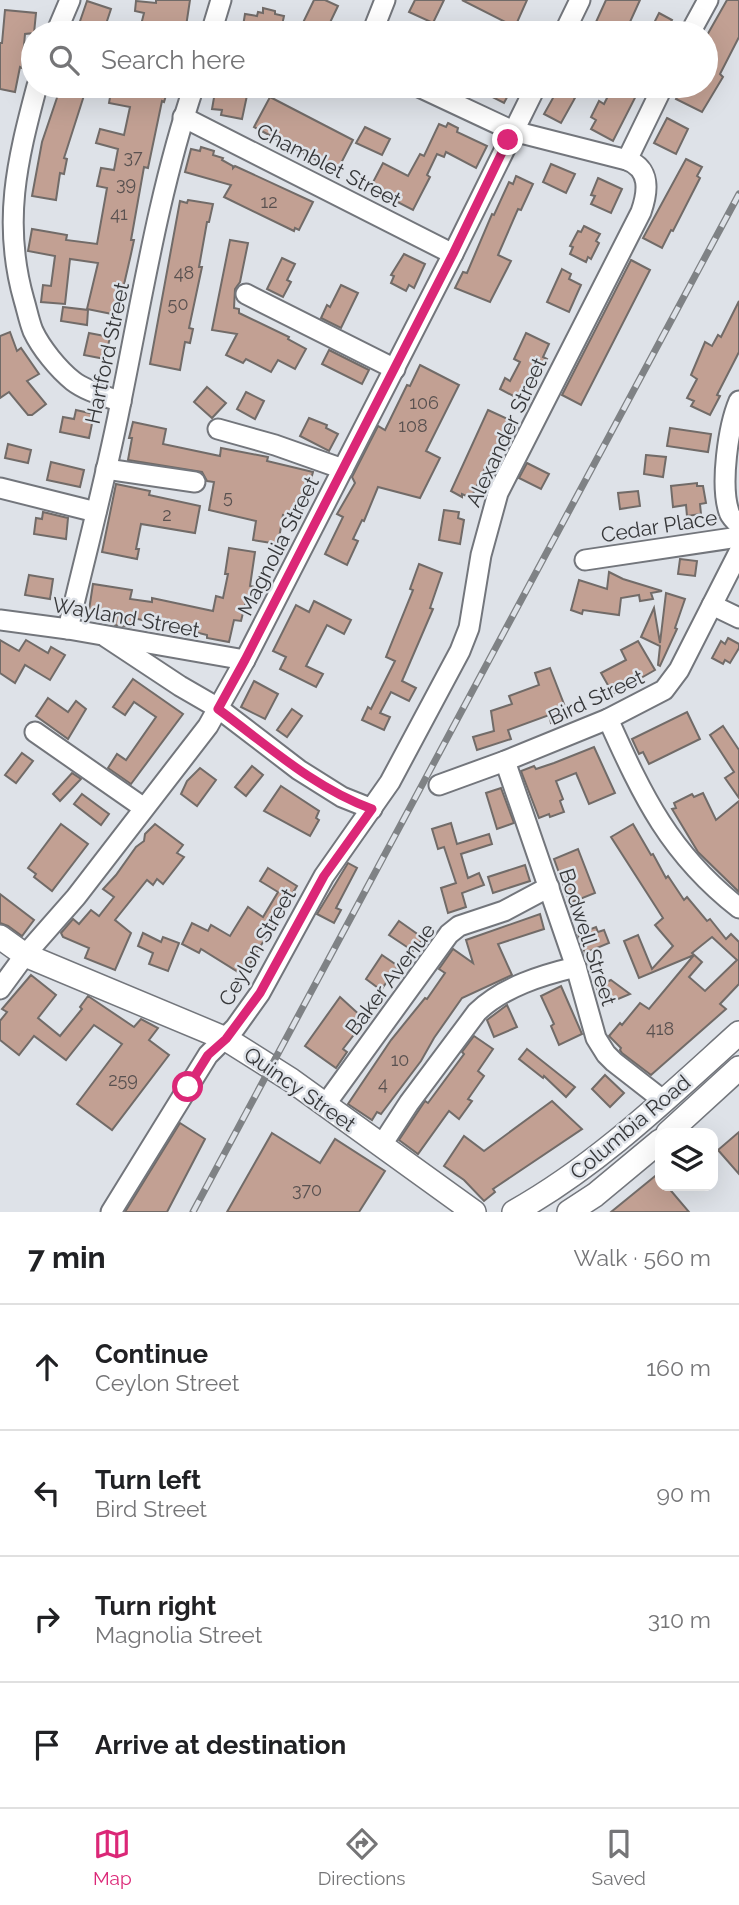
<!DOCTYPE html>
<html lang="en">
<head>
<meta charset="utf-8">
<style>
  body { margin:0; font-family:Raleway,sans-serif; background:#f2f2f2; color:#202124 }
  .controls { position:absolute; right:21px; bottom:21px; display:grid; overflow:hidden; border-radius:14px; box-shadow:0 7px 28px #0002 }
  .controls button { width:63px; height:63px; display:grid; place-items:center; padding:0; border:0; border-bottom:2px solid #e0e0e0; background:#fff; color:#202124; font:35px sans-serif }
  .stop { position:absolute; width:21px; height:21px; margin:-16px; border:5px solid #db2777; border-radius:50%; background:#fff }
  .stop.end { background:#db2777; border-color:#fff; box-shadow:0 2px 7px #0008 }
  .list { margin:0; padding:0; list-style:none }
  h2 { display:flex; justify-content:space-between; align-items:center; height:91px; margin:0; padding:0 28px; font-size:30px }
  h2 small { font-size:23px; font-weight:400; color:#757577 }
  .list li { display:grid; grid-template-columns:46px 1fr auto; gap:21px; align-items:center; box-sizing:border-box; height:126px; padding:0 28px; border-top:2px solid #e0e0e0 }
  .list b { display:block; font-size:26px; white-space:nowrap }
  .list p { margin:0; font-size:23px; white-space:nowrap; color:#757577 }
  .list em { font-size:23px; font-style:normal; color:#757577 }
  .icon { flex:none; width:38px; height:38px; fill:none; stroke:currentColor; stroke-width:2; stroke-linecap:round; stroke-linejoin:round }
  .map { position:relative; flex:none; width:739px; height:1212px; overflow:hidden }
  .search { position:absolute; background:#fff; box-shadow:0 7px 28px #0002; left:21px; right:21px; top:21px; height:77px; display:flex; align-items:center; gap:18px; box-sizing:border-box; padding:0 24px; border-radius:38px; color:#757577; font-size:26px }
  .sheet { height:595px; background:#fff }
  nav { display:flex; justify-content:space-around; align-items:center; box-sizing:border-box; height:98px; border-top:2px solid #e0e0e0; background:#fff; font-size:19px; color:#757577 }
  nav a { display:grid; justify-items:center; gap:4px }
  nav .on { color:#db2777 }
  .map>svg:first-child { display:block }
</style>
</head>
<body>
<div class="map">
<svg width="739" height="1212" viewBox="0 0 739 1212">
  <rect width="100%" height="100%" fill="#dee2e8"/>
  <!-- building -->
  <g fill="#c2a093" stroke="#716b68" stroke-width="2" fill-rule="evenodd">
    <polygon points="156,0 190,0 185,33 139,33 144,13 135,11 136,1 156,3"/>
    <polygon points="314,0 325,0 338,6 325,33 298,33"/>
    <polygon points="415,0 444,0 433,23 409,12"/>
    <polygon points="462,0 527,0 515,27"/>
    <polygon points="606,0 640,0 625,33 591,33"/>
    <polygon points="727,0 739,0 739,37 720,74 723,77 702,112 676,99 683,86 706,86 706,37"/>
    <polygon points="87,1 111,9 103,33 78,27"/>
    <polygon points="263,8 275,11 275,14 284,16 281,30 273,29 272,32 243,26 245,14 257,16 258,12 263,13"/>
    <polygon points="5,10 36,13 34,33 25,34 22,68 20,67 15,92 0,89 0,43 2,43"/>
    <polygon points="659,13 672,20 665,33 649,33"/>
    <polygon points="61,86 87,86 64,158 67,159 64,174 60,173 56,200 32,196 42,142"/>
    <polygon points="112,86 132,89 133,86 169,86 164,102 162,101 148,168 144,167 131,240 134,240 131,254 117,315 87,309 98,263 70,259 65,304 41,302 43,285 51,286 55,256 28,251 32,229 67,235 66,240 97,244 107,188 97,186 101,168 114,170 118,149 96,143 100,129 124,135 130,107 109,103"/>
    <polygon points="216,86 249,86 242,119 221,115 222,110 212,109"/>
    <polygon points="471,86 513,86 504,103"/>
    <polygon points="613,86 641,86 613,141 591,129 596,120 591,117 599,101 604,104"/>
    <polygon points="558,89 575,98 561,123 544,114"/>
    <polygon points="270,97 353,140 337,171 254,127"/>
    <polygon points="667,118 688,129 676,154 654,143"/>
    <polygon points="448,123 458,128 457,132 487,146 476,168 446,152 444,157 437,154 427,175 430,177 413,210 370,188 383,163 408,176 420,154 424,156 439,124 446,127"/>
    <polygon points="365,127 390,139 382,155 356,143"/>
    <polygon points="201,147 214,151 213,155 223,158 222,160 233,166 233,168 235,166 313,202 299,230 295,228 294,231 224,197 231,185 185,172 191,149 200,151"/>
    <polygon points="686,159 702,167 697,176 700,178 673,231 671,230 662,248 643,238"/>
    <polygon points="551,164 575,174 566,193 543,182"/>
    <polygon points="516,176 533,184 521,210 518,209 498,255 511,261 490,302 455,288 463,272 467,273 492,214 494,215 509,182 513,184"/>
    <polygon points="598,178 622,189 611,213 591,204 595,196 591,195"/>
    <polygon points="188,200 213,204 209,222 207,222 199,267 202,267 189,328 193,329 190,343 185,342 180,370 150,364 180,201 187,203"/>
    <polygon points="584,226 600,234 596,241 599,243 591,259 588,257 586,262 570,254 573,247 570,246 578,231 581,232"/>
    <polygon points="230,240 248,243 240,282 235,289 234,308 239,309 239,313 289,337 288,339 306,349 295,369 278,360 271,372 246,359 243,363 226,355 237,334 212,330"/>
    <polygon points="404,254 425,264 414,288 409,285 406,291 391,283 394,276 391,275"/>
    <polygon points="282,258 295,264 287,280 291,282 283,297 267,289"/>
    <polygon points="631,260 650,270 581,405 562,395"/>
    <polygon points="562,269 571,274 569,279 581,285 569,312 547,302"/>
    <polygon points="341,285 358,293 341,328 321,318 327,305 330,307"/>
    <polygon points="739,301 739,352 717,395 720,396 710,415 691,406 694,401 687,398 697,379 691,375 705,342 712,346 718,335 721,337"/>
    <polygon points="63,307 88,310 87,325 61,321"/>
    <polygon points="10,332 17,351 21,348 39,374 27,381 46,404 32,415 28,415 9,392 0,398 0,336"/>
    <polygon points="89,333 110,337 105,359 84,355"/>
    <polygon points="526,333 549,344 543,357 547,359 541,372 535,369 519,399 500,389 505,378 510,381 520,362 514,359"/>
    <polygon points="329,350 369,370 362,384 322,364"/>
    <polygon points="420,365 459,385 426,451 440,458 420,498 378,487 364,521 362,520 353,539 358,541 347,565 325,554 343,517 337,514 355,483 352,477 378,426 385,430 407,385 410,386"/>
    <polygon points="207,387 226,403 212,418 194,402"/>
    <polygon points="246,392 264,401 255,419 237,409"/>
    <polygon points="76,410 94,414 89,438 60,432 63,417 74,419"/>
    <polygon points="488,410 510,420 509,422 511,424 491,461 489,460 471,498 462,494 462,497 451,491"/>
    <polygon points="309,418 327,425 326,428 338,434 329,451 300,436"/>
    <polygon points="133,422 166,429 163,444 220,456 221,448 268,457 267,461 313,472 300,519 283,515 278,544 253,540 256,521 209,510 214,482 207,481 202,472 128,460 132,438 129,438"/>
    <polygon points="670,428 711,434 708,452 667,446"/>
    <polygon points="8,444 31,450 28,463 5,458"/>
    <polygon points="646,455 666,457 663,477 644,474"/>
    <polygon points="51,462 84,470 80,487 47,480"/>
    <polygon points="527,463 549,474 541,489 519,478"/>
    <polygon points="697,483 697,486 703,486 706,503 700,504 701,514 687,516 686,505 673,507 671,486"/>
    <polygon points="116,484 150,491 149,495 200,506 195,533 141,524 136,549 139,549 137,559 102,552"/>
    <polygon points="638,491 640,506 620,509 618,493"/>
    <polygon points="444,510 459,512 458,518 464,520 460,544 439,540"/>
    <polygon points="43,512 68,518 66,539 34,534 36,518 42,519"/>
    <polygon points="229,548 255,552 250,586 261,588 258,603 246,601 241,621 234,620 229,642 207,638 207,635 183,629 133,618 131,627 115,625 117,614 89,610 93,584 132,590 130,599 152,602 152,598 213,611 216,596 223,598 228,574 225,574"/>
    <polygon points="680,559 697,561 695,576 678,574"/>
    <polygon points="419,564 442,573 430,608 433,609 402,681 416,688 409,701 391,692 380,713 390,717 384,730 362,720 368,707 371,709 395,661 386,657 413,590 410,589"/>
    <polygon points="609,572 623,579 662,591 651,593 653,599 640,601 639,595 621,598 619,615 583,610 582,614 571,610 579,580 607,589"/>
    <polygon points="29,575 53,579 50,599 25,595"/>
    <polygon points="666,593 685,599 675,628 677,629 660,666 658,665 660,646 641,637 654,608 660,643"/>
    <polygon points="314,601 351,620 344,634 327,625 306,666 323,674 316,687 280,669 286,657 273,651 296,605 309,612"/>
    <polygon points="728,638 739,644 739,648 730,663 725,660 723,664 712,658 721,641 725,644"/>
    <polygon points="0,640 19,651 26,640 48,653 51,647 65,655 50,680 25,665 15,683 0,673"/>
    <polygon points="638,641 655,670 613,694 601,673 626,660 621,650"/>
    <polygon points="550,668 569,717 551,723 549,715 508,730 511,739 477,750 473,737 494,731 491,711 512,704 509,696 539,685 535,673"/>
    <polygon points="133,679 183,714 131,784 108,768 117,754 126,760 156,717 134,702 125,715 113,707"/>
    <polygon points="254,681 278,694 265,719 241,707"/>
    <polygon points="48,698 68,712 76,701 86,709 68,739 36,716"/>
    <polygon points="292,709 302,716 287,737 277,730"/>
    <polygon points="687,712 700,739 649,764 643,752 639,754 632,739"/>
    <polygon points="723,726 739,750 739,798 725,778 734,772 710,735"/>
    <polygon points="594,747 615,793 589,804 576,773 556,781 563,799 560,801 564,812 550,817 549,814 539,818 521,771 534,766 536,769 554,763"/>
    <polygon points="22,753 33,761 16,783 5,775"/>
    <polygon points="252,766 263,775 246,796 235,787"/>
    <polygon points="200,768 216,780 197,806 181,794 187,781"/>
    <polygon points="72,773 81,779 60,801 53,794"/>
    <polygon points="281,786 319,811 316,818 319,820 310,836 264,811"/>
    <polygon points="501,788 514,823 497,829 486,793"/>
    <polygon points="703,793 716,820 739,801 739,892 698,852 672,809 676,808 674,803 692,794 694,797"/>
    <polygon points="82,794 109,814 101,825 74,804"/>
    <polygon points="451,823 457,844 489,834 492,844 461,854 468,878 479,873 484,885 462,893 466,907 448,913 441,888 456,883 444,847 438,849 432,829"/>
    <polygon points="61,824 88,844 52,891 34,877 36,874 28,868"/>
    <polygon points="155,824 183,845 177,853 184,857 163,884 157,879 153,885 147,880 115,920 131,933 115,970 85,958 89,948 63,937 61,933 73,919 79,924 91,910 99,916 114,897 103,889 116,875 136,847 144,841 145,834"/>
    <path d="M633 824 651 855 653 854 666 878 668 876 684 900 687 897 707 921 710 919 726 939 731 934 739 942V984L720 1004 726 1009 651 1075 622 1053 620 1050 621 1048 609 1036 620 1023 622 1025 640 1003 649 1009 694 955 639 978 624 941 638 935 652 969 673 946 655 925 663 918 611 837ZM712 937 737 960 705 991 689 977 702 962 692 953Z"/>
    <polygon points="578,849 595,893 570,903 554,859"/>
    <polygon points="348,863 357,868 336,908 341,910 334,923 317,914"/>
    <polygon points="525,865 530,881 493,893 488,877"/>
    <polygon points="268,868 297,886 243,975 201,949 199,953 182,944 192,923 208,931 211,925 230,936 248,907 263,917 278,892 260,881"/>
    <polygon points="0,894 34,920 22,936 8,926 0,923"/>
    <polygon points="540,914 544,929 498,944 512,975 462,998 434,1038 421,1061 381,1114 377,1112 372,1120 348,1104 391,1040 425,998 427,999 445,973 439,969 453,949 473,963 466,940"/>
    <polygon points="399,921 423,938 413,951 389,935"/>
    <polygon points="596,927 598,932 604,930 609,943 585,953 578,934"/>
    <polygon points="143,933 161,942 163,937 179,943 168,971 149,964 153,953 138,946"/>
    <polygon points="382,955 398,966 381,990 366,979"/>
    <polygon points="31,975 56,995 38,1018 60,1036 82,1009 80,1007 88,996 134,1027 141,1019 158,1028 149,1040 169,1055 112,1130 77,1104 122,1044 94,1025 66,1060 34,1036 19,1055 0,1040 0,1021 7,1012 2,1009"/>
    <polygon points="611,980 630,994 604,1005 596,986"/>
    <polygon points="561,986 582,1034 559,1045 551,1026 554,1024 541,996"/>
    <polygon points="340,997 362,1017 358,1022 362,1024 343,1049 347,1052 336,1068 305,1046"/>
    <polygon points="507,1005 517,1027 494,1037 487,1020"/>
    <polygon points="474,1036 493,1049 478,1071 484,1076 468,1099 472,1101 459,1119 449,1111 418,1154 399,1140 425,1101 428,1103 464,1054 462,1052"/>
    <polygon points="527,1049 575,1087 566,1097 544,1076 543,1078 519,1059"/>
    <polygon points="605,1075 624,1093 610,1107 592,1089"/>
    <polygon points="552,1101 582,1129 493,1189 495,1192 484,1201 464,1180 444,1166 464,1136 484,1151"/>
    <polygon points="180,1123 205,1139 167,1212 125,1212"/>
    <polygon points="739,1132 739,1174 718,1150"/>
    <polygon points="272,1133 320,1163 335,1139 385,1171 359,1212 227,1212"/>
    <polygon points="660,1172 660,1186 667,1186 689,1212 611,1212"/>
  </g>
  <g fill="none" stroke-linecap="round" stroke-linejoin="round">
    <!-- minor casing -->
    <g stroke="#73767c" stroke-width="23">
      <g id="minor">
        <polyline points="56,33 70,0"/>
        <polyline points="211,33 221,0"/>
        <polyline points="372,33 385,0"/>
        <polyline points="564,33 580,0"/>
        <polyline points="690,33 708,0"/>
        <path d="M37 86C17 161 2 223 24 300 27 310 29 321 33 331 41 348 58 369 73 381 86 391 105 396 121 402"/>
        <polyline points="417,86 513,131 627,160"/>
        <polyline points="183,117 453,254"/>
        <polyline points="246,294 395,369"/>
        <path d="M739 401C728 427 720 485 729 512 730 517 736 521 739 525"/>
        <polyline points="218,429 275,445 343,469"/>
        <polyline points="106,469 195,482"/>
        <polyline points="0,488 96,512"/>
        <polyline points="585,560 739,537"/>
        <polyline points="712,605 739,618"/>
        <polyline points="0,620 68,629 245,660"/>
        <path d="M68 629C86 552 107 475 122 396 143 292 160 187 194 86"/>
        <polyline points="106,637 180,686 218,708 299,770 342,797 372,809"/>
        <path d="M608 719C643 797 670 854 739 908"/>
        <polyline points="35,732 144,808"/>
        <polyline points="505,761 576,967 596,1038 606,1054 614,1062 664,1101"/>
        <polyline points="439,785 505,761 608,719 664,690 679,670 739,552"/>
        <polyline points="0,989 25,955 76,897 208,726 245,660 453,254 536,86"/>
        <polyline points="325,1105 449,934 459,926 504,911 549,887"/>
        <path d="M381 1146 409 1103 477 1012C503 987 542 975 576 967"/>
        <path d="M111 1212 208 1055 235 1028 260 993 324 876 390 782 460 651 469 628 481 555 498 493 641 212C648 192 651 169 627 160L663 86"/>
      </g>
    </g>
    <!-- major casing -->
    <g stroke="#73767c" stroke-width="26">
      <g id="major">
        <polyline points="0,937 25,955 226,1039 291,1080 474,1212"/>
        <polyline points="668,1133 739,1068"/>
        <path d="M514 1212C598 1165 668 1097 739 1033"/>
        <polyline points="569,1212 595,1195 660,1141"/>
      </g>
    </g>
    <!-- minor -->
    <use href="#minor" stroke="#fff" stroke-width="19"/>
    <!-- major -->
    <use href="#major" stroke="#fff" stroke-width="23"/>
    <!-- rail casing -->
    <g stroke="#7f8285" stroke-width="7">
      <polyline id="rail" points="193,1212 739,194"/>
    </g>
    <!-- rail -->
    <use href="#rail" stroke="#dee2e8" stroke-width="4.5" stroke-dasharray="13" stroke-linecap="butt"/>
  </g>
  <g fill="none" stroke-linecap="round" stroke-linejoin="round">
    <!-- route -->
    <path stroke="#db2777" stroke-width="9" d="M188 1087 208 1055 226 1039 260 993 324 876 372 809C314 788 267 745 218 709L245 660 453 254 508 140"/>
  </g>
  <g text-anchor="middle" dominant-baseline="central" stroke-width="5" stroke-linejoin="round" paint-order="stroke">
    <!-- number labels -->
    <g font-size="18" fill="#595150">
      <text x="133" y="156">37</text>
      <text x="126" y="183">39</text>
      <text x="269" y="201">12</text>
      <text x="119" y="213">41</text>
      <text x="184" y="272">48</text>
      <text x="178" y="303">50</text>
      <text x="424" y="402">106</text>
      <text x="413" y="425">108</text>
      <text x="228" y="496">5</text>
      <text x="167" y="514">2</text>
      <text x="660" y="1028">418</text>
      <text x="400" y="1059">10</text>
      <text x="123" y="1079">259</text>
      <text x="383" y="1083">4</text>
      <text x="307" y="1189">370</text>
    </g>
    <!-- street labels -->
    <g font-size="21" fill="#363739" stroke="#dee2e8">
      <text transform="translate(329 165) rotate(27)">Chamblet Street</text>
      <text transform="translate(107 353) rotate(-78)">Hartford Street</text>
      <text transform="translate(506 432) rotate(-65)">Alexander Street</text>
      <text transform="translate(659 526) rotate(-9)">Cedar Place</text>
      <text transform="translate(278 546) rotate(-63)">Magnolia Street</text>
      <text transform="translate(126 617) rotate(10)">Wayland Street</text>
      <text transform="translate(596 697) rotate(-25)">Bird Street</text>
      <text transform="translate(588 937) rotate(72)">Bodwell Street</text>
      <text transform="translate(257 947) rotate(-60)">Ceylon Street</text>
      <text transform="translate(390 979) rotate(-53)">Baker Avenue</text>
      <text transform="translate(300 1089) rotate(35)">Quincy Street</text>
      <text transform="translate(630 1127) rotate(-40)">Columbia Road</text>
    </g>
  </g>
</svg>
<div class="controls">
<button><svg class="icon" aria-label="layers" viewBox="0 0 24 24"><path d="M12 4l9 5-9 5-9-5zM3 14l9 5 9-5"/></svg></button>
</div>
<div class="stop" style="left:188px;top:1087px"></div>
<div class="stop end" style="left:508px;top:140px"></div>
<div class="search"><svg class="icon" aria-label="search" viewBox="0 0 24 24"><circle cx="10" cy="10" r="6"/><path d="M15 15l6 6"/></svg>Search here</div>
</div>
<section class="sheet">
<h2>7 min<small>Walk · 560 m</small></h2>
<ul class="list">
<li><svg class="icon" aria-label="ahead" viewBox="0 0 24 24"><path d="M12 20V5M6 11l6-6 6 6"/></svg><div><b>Continue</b><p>Ceylon Street</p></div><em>160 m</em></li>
<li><svg class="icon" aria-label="left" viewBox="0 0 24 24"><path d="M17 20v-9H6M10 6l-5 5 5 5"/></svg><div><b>Turn left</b><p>Bird Street</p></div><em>90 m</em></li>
<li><svg class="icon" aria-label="right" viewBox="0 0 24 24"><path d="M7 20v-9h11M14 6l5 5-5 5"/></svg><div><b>Turn right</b><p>Magnolia Street</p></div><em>310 m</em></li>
<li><svg class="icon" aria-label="arrive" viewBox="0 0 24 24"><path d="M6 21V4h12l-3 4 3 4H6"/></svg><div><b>Arrive at destination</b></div></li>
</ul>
</section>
<nav>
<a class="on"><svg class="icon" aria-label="map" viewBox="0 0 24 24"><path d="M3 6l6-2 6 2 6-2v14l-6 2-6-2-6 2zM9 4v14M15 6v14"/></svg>Map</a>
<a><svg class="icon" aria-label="directions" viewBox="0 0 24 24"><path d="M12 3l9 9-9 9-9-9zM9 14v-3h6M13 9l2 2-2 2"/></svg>Directions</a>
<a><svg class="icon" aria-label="saved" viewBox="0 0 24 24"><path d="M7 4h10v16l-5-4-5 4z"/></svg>Saved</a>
</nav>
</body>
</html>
